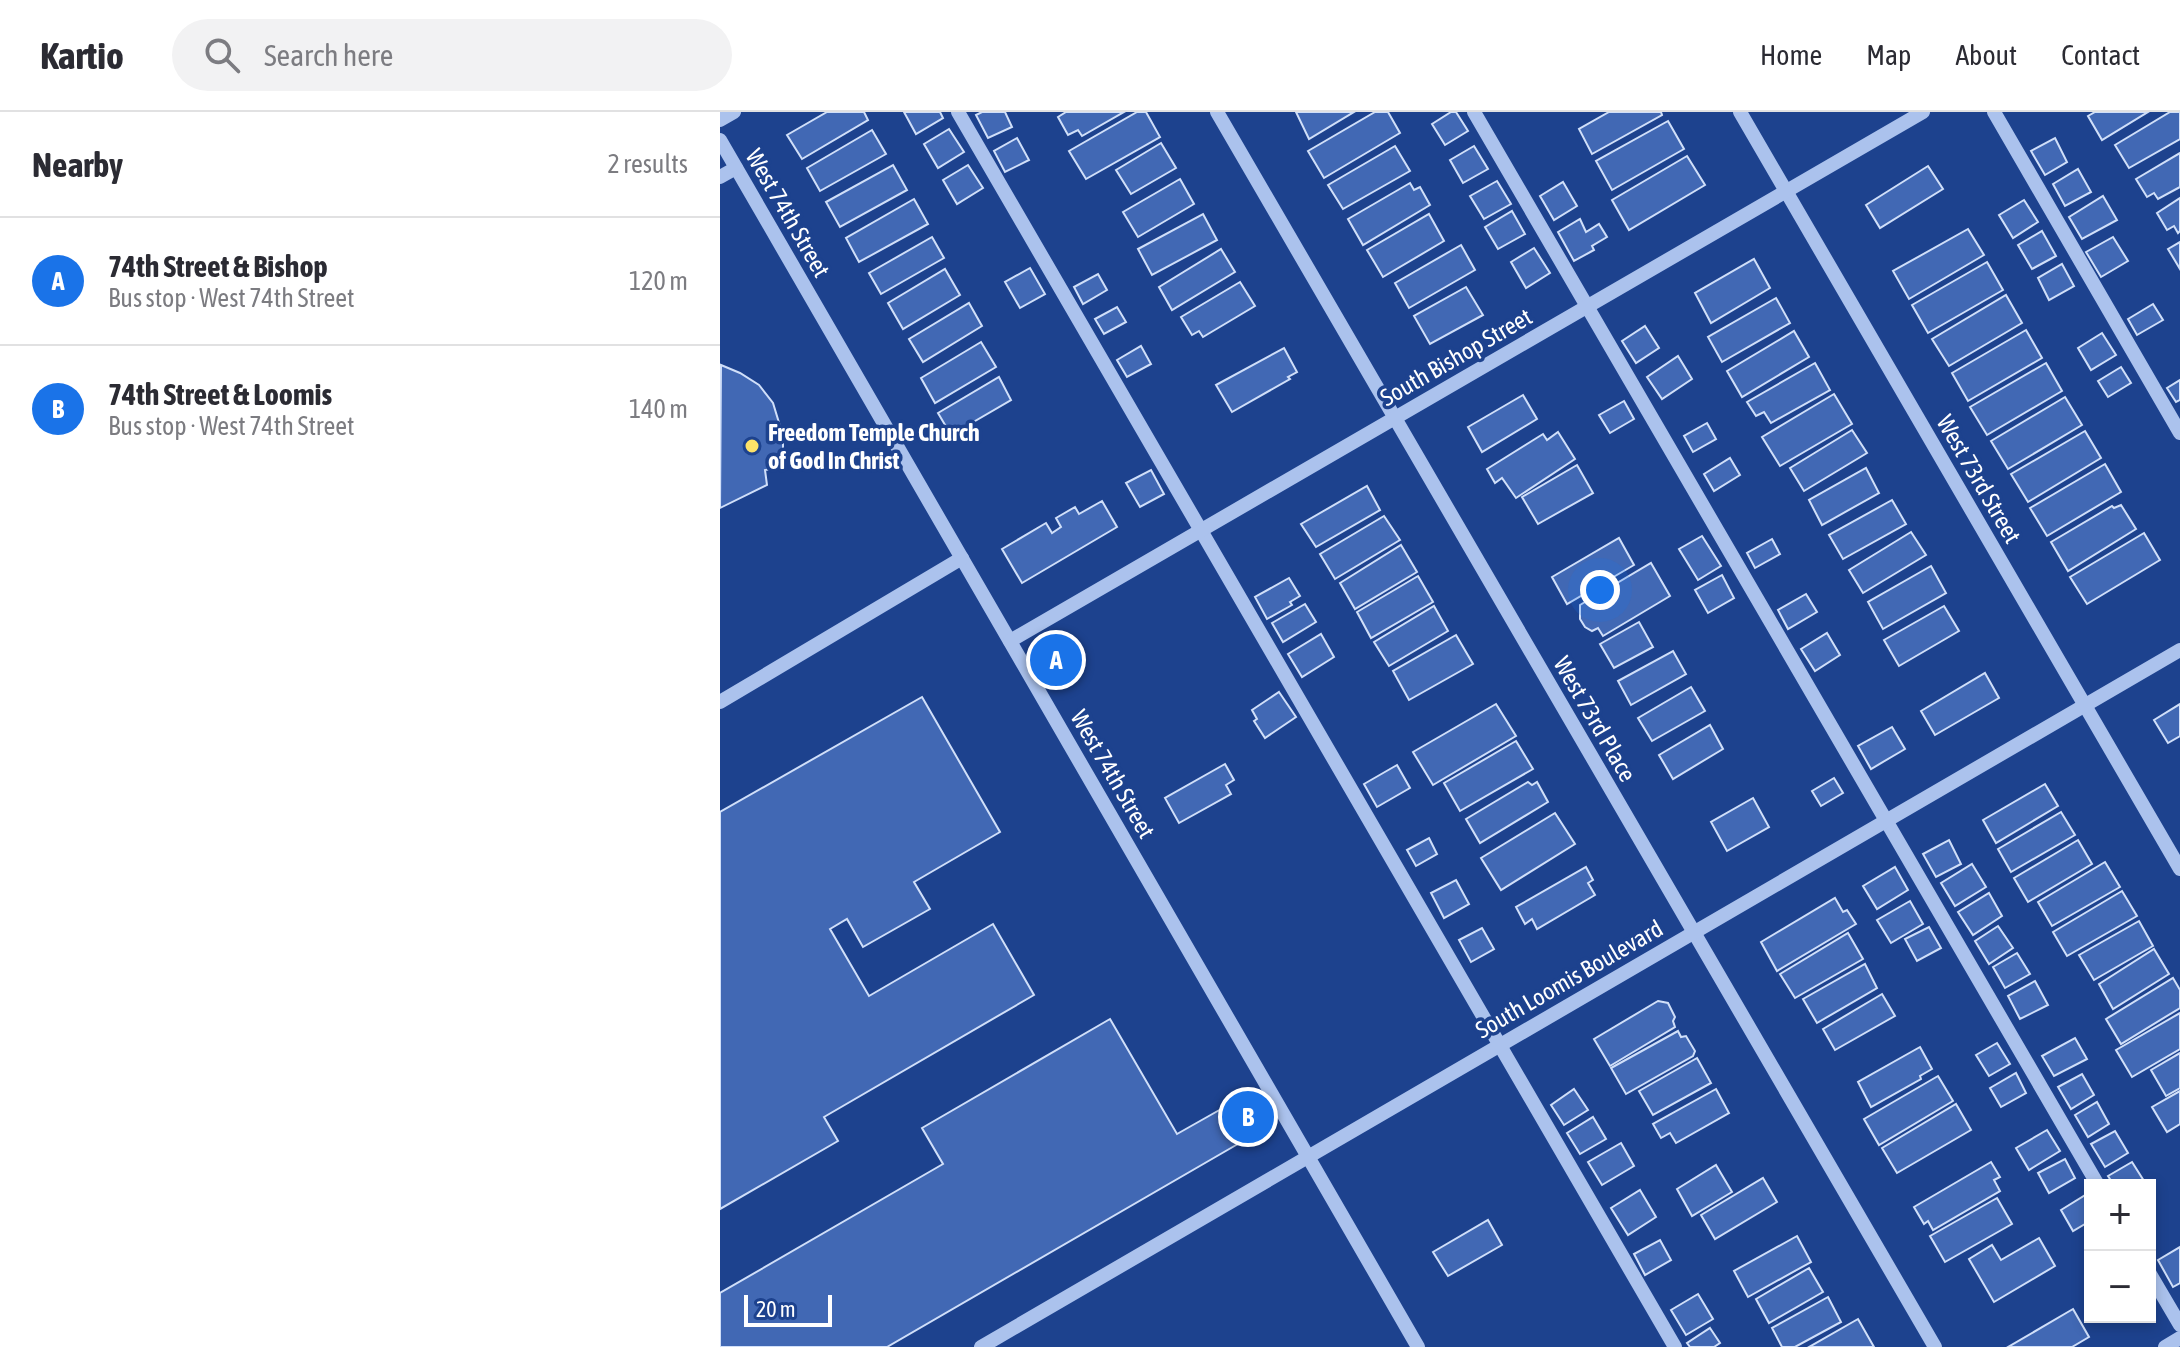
<!DOCTYPE html>
<html lang="en">
<head>
<meta charset="utf-8">
<style>
  body { margin:0; font-family:"Asap Condensed",sans-serif; background:#f2f2f3; color:#2b2b33 }
  .controls { position:absolute; right:24px; bottom:24px; display:grid; overflow:hidden; border-radius:0px; box-shadow:0 4px 12px #0003 }
  .controls button { width:72px; height:72px; display:grid; place-items:center; padding:0; border:0; border-bottom:2px solid #e1e1e2; background:#fff; color:#2b2b33; font:40px sans-serif }
  .scale { position:absolute; left:24px; bottom:20px; width:88px; box-sizing:border-box; padding-left:8px; border:4px solid #fff; border-top:0; font-size:22px; line-height:28px; white-space:nowrap; color:#fff; -webkit-text-stroke:6px #1d428e; paint-order:stroke }
  .you { position:absolute; left:880px; top:478px; width:28px; height:28px; margin:-20px; border:6px solid #fff; border-radius:50%; background:#1a73e8; box-shadow:0 0 0 12px #1a73e833 }
  .badge { display:grid; place-items:center; width:52px; height:52px; border-radius:50%; background:#1a73e8; color:#fff; font-size:26px; font-weight:700 }
  .pin { position:absolute; translate:-50% -50%; border:4px solid #fff; box-shadow:0 2px 8px #0006 }
  .list { margin:0; padding:0; list-style:none }
  h2 { display:flex; justify-content:space-between; align-items:center; height:104px; margin:0; padding:0 32px; font-size:34px }
  h2 small { font-size:26px; font-weight:400; color:#7c7c81 }
  .list li { display:grid; grid-template-columns:52px 1fr auto; gap:24px; align-items:center; box-sizing:border-box; height:128px; padding:0 32px; border-top:2px solid #e1e1e2 }
  .list b { display:block; font-size:30px; white-space:nowrap }
  .list p { margin:0; font-size:26px; white-space:nowrap; color:#7c7c81 }
  .list em { font-size:26px; font-style:normal; color:#7c7c81 }
  .icon { flex:none; width:44px; height:44px; fill:none; stroke:currentColor; stroke-width:2; stroke-linecap:round; stroke-linejoin:round }
  .map { position:relative; flex:none; width:1460px; height:1235px; overflow:hidden }
  header { display:flex; align-items:center; gap:48px; box-sizing:border-box; height:112px; padding:0 40px; background:#fff; border-bottom:2px solid #e1e1e2 }
  header strong { font-size:38px }
  nav { display:flex; gap:44px; margin-inline-start:auto; font-size:28px }
  .search { width:560px; height:72px; background:#f2f2f3; display:flex; align-items:center; gap:20px; box-sizing:border-box; padding:0 28px; border-radius:44px; color:#7c7c81; font-size:30px }
  main { display:flex }
  aside { flex:1; background:#fff }
  .map>svg:first-child { display:block }
</style>
</head>
<body>
<header>
<strong>Kartio</strong>
<div class="search"><svg class="icon" aria-label="search" viewBox="0 0 24 24"><circle cx="10" cy="10" r="6"/><path d="M15 15l6 6"/></svg>Search here</div>
<nav><a>Home</a><a>Map</a><a>About</a><a>Contact</a></nav>
</header>
<main>
<aside>
<h2>Nearby<small>2 results</small></h2>
<ul class="list">
<li><span class="badge">A</span><div><b>74th Street &amp; Bishop</b><p>Bus stop · West 74th Street</p></div><em>120 m</em></li>
<li><span class="badge">B</span><div><b>74th Street &amp; Loomis</b><p>Bus stop · West 74th Street</p></div><em>140 m</em></li>
</ul>
</aside>
<div class="map">
<svg width="1460" height="1235" viewBox="0 0 1460 1235">
  <rect width="100%" height="100%" fill="#1d428e"/>
  <!-- building -->
  <g fill="#4168b4" stroke="#d0dff9" stroke-width="2">
    <polygon points="107,0 144,0 148,8 82,47 67,23"/>
    <polygon points="184,0 220,0 223,6 196,22"/>
    <polygon points="262,0 285,0 292,15 268,26 256,3"/>
    <polygon points="346,0 404,0 362,24 358,18 348,23 338,5"/>
    <polygon points="417,0 426,0 440,25 366,67 349,39"/>
    <polygon points="576,0 634,0 589,27"/>
    <polygon points="655,0 668,0 680,21 604,66 588,39"/>
    <polygon points="731,0 736,0 748,19 725,33 712,12"/>
    <polygon points="889,0 941,0 942,3 872,42 859,17"/>
    <polygon points="1375,0 1428,0 1382,28 1368,4"/>
    <polygon points="1450,0 1460,0 1460,27 1409,56 1395,33"/>
    <polygon points="948,9 964,37 892,78 876,49"/>
    <polygon points="229,17 244,40 218,56 204,32"/>
    <polygon points="152,18 166,42 100,79 87,56"/>
    <polygon points="297,26 309,48 285,60 274,39"/>
    <polygon points="1335,26 1347,50 1325,63 1311,39"/>
    <polygon points="441,31 456,56 411,82 396,58"/>
    <polygon points="675,34 690,59 623,97 608,73"/>
    <polygon points="754,34 768,57 743,71 730,48"/>
    <polygon points="1460,41 1460,75 1438,87 1434,81 1427,85 1416,67"/>
    <polygon points="967,44 985,73 909,118 892,88"/>
    <polygon points="173,53 187,78 120,115 106,90"/>
    <polygon points="248,53 263,76 237,92 223,68"/>
    <polygon points="1208,54 1223,77 1160,116 1146,93"/>
    <polygon points="1358,57 1371,80 1345,94 1333,72"/>
    <polygon points="460,67 474,92 418,125 403,100"/>
    <polygon points="777,69 791,92 764,107 750,84"/>
    <polygon points="843,70 857,94 834,108 820,84"/>
    <polygon points="690,71 694,78 700,75 710,93 643,133 628,107"/>
    <polygon points="1383,84 1397,108 1362,127 1349,105"/>
    <polygon points="1460,86 1460,119 1458,121 1454,114 1447,118 1437,101"/>
    <polygon points="194,87 208,112 139,150 126,126"/>
    <polygon points="1304,88 1318,110 1293,126 1279,103"/>
    <polygon points="792,99 805,122 778,137 765,115"/>
    <polygon points="483,102 497,128 432,163 418,137"/>
    <polygon points="709,102 724,129 663,165 647,138"/>
    <polygon points="860,107 866,120 879,112 887,125 872,134 874,138 854,149 838,120"/>
    <polygon points="1248,117 1264,143 1189,187 1173,159"/>
    <polygon points="1322,119 1336,144 1312,157 1298,133"/>
    <polygon points="212,125 224,146 161,182 149,161"/>
    <polygon points="1393,125 1408,149 1381,165 1366,140"/>
    <polygon points="1460,130 1460,157 1448,137"/>
    <polygon points="741,133 755,158 689,196 675,171"/>
    <polygon points="814,136 830,161 806,176 791,150"/>
    <polygon points="501,137 515,160 452,198 439,175"/>
    <polygon points="1034,147 1050,176 991,211 975,181"/>
    <polygon points="1267,150 1283,178 1208,221 1192,193"/>
    <polygon points="1342,152 1354,174 1329,188 1318,166"/>
    <polygon points="310,156 325,182 300,196 285,170"/>
    <polygon points="225,157 240,183 183,217 168,191"/>
    <polygon points="378,162 387,178 363,192 354,175"/>
    <polygon points="520,170 535,194 483,225 479,219 472,223 461,205"/>
    <polygon points="746,175 763,203 710,232 694,204"/>
    <polygon points="1286,183 1302,211 1229,254 1212,227"/>
    <polygon points="1056,186 1070,211 1002,250 988,225"/>
    <polygon points="249,191 262,214 203,250 189,227"/>
    <polygon points="1433,192 1443,208 1417,223 1408,207"/>
    <polygon points="397,195 406,210 384,222 375,207"/>
    <polygon points="925,214 939,236 916,251 902,229"/>
    <polygon points="1306,218 1322,246 1248,289 1232,261"/>
    <polygon points="1074,219 1089,245 1022,285 1007,259"/>
    <polygon points="1382,221 1396,243 1371,258 1358,236"/>
    <polygon points="261,230 276,255 215,291 201,266"/>
    <polygon points="421,234 431,252 407,265 397,248"/>
    <polygon points="564,236 577,260 568,265 570,267 512,300 496,273"/>
    <polygon points="958,244 972,267 942,287 927,265"/>
    <polygon points="1095,251 1110,278 1051,311 1044,300 1036,304 1027,290"/>
    <polygon points="1326,251 1342,279 1267,323 1250,295"/>
    <polygon points="1,253 20,261 39,273 53,291 63,324 63,345 62,351 51,352 52,357 45,358 47,373 0,396"/>
    <polygon points="1401,255 1411,271 1388,285 1378,269"/>
    <polygon points="279,265 291,288 231,323 218,301"/>
    <polygon points="1460,268 1460,288 1456,290 1447,276"/>
    <polygon points="1114,282 1132,312 1060,354 1042,325"/>
    <polygon points="803,283 817,307 762,340 748,315"/>
    <polygon points="1345,285 1362,313 1288,357 1271,329"/>
    <polygon points="904,289 914,307 890,321 879,303"/>
    <polygon points="987,311 996,327 973,340 964,324"/>
    <polygon points="1132,318 1147,341 1084,379 1070,356"/>
    <polygon points="1365,319 1381,346 1308,390 1291,362"/>
    <polygon points="838,320 855,347 796,386 782,366 775,371 767,357 823,322 827,328"/>
    <polygon points="1010,346 1020,363 994,379 984,362"/>
    <polygon points="1385,352 1401,380 1327,424 1310,396"/>
    <polygon points="857,353 873,381 818,412 802,385"/>
    <polygon points="1146,356 1159,381 1102,413 1089,388"/>
    <polygon points="431,358 444,382 420,395 406,371"/>
    <polygon points="647,374 660,398 596,435 581,412"/>
    <polygon points="1172,388 1186,412 1123,447 1109,423"/>
    <polygon points="382,389 397,415 302,471 282,437 326,411 332,421 341,415 336,406 355,395 359,402"/>
    <polygon points="1401,393 1416,417 1348,459 1331,430 1392,394 1394,396"/>
    <polygon points="664,404 680,428 615,467 600,442"/>
    <polygon points="1191,420 1206,443 1143,481 1129,458"/>
    <polygon points="1424,421 1440,448 1367,492 1350,465"/>
    <polygon points="982,424 1001,454 978,468 959,437"/>
    <polygon points="899,426 914,453 847,492 832,465"/>
    <polygon points="1052,427 1060,442 1035,456 1027,441"/>
    <polygon points="681,433 697,460 635,497 620,471"/>
    <polygon points="931,451 950,484 883,524 878,516 872,519 865,515 860,507 860,493"/>
    <polygon points="1211,454 1226,481 1163,517 1148,490"/>
    <polygon points="1002,463 1014,486 988,501 975,478"/>
    <polygon points="698,464 713,490 651,526 637,500"/>
    <polygon points="569,466 580,484 570,490 572,493 547,507 535,485"/>
    <polygon points="1086,482 1097,500 1068,517 1058,498"/>
    <polygon points="585,492 596,510 563,530 552,511"/>
    <polygon points="714,494 728,519 669,554 654,530"/>
    <polygon points="1224,494 1239,519 1179,554 1164,528"/>
    <polygon points="919,510 933,535 894,556 880,532"/>
    <polygon points="1107,521 1120,543 1095,559 1081,537"/>
    <polygon points="601,522 614,545 582,565 568,542"/>
    <polygon points="736,523 753,552 689,588 673,559"/>
    <polygon points="953,539 966,562 911,593 898,569"/>
    <polygon points="1265,561 1279,586 1215,623 1201,599"/>
    <polygon points="971,575 985,599 932,629 918,606"/>
    <polygon points="559,580 576,605 545,626 534,609 537,607 532,598"/>
    <polygon points="202,585 280,720 194,770 210,797 143,835 127,807 110,817 149,884 273,812 314,883 104,1005 118,1029 0,1097 0,700"/>
    <polygon points="776,592 796,624 713,673 693,640"/>
    <polygon points="1460,592 1460,624 1448,631 1434,608"/>
    <polygon points="990,613 1003,637 953,667 939,643"/>
    <polygon points="1172,615 1185,637 1151,657 1138,634"/>
    <polygon points="796,629 813,657 740,699 724,671"/>
    <polygon points="505,652 514,668 506,673 511,682 459,711 445,686"/>
    <polygon points="677,653 690,676 657,695 644,672"/>
    <polygon points="1114,666 1123,681 1101,694 1092,679"/>
    <polygon points="808,670 812,673 817,670 828,690 760,731 746,707"/>
    <polygon points="1325,672 1338,694 1276,731 1263,708"/>
    <polygon points="1033,686 1049,715 1007,739 991,710"/>
    <polygon points="1341,700 1355,723 1291,760 1278,737"/>
    <polygon points="835,701 855,732 781,778 761,746"/>
    <polygon points="709,726 717,742 696,754 687,738"/>
    <polygon points="1229,728 1241,752 1216,765 1203,742"/>
    <polygon points="1358,728 1372,752 1308,790 1294,766"/>
    <polygon points="1385,750 1400,775 1332,814 1318,790"/>
    <polygon points="1252,752 1266,775 1235,794 1221,771"/>
    <polygon points="866,755 873,768 868,771 875,783 817,817 812,807 805,812 796,795"/>
    <polygon points="1175,755 1188,778 1157,797 1143,774"/>
    <polygon points="736,768 749,792 724,806 711,781"/>
    <polygon points="1402,779 1417,804 1347,844 1333,820"/>
    <polygon points="1269,781 1282,804 1253,823 1238,800"/>
    <polygon points="1115,786 1123,800 1127,798 1136,812 1057,859 1041,830"/>
    <polygon points="1190,789 1203,812 1171,831 1157,808"/>
    <polygon points="1419,809 1433,834 1374,868 1359,843"/>
    <polygon points="1278,814 1293,836 1269,852 1255,829"/>
    <polygon points="1209,815 1221,836 1197,849 1185,827"/>
    <polygon points="762,816 774,837 751,850 739,828"/>
    <polygon points="1128,821 1143,847 1075,886 1060,862"/>
    <polygon points="1434,837 1449,862 1393,897 1379,872"/>
    <polygon points="1297,841 1310,862 1285,876 1273,855"/>
    <polygon points="1145,852 1157,876 1097,911 1083,887"/>
    <polygon points="1453,866 1460,878 1460,896 1401,932 1386,907"/>
    <polygon points="1315,869 1328,893 1300,907 1288,884"/>
    <polygon points="1162,882 1175,904 1115,938 1103,917"/>
    <polygon points="938,889 948,891 955,905 953,909 955,915 890,954 874,927"/>
    <polygon points="1460,901 1460,937 1412,965 1396,938"/>
    <polygon points="390,907 457,1022 503,996 523,1029 167,1235 0,1235 0,1181 223,1052 202,1016"/>
    <polygon points="958,919 961,925 966,924 975,939 973,944 906,982 891,956"/>
    <polygon points="1355,926 1367,947 1334,964 1322,944"/>
    <polygon points="1277,931 1290,952 1269,964 1256,943"/>
    <polygon points="1200,935 1212,957 1200,964 1201,967 1151,995 1138,970"/>
    <polygon points="1460,941 1460,976 1446,984 1431,958"/>
    <polygon points="977,946 991,971 933,1003 919,979"/>
    <polygon points="1296,961 1306,981 1281,995 1270,976"/>
    <polygon points="1362,962 1374,983 1351,997 1338,975"/>
    <polygon points="1218,964 1233,989 1159,1033 1144,1007"/>
    <polygon points="854,977 868,998 844,1013 831,993"/>
    <polygon points="996,977 1009,1001 956,1031 950,1021 941,1026 933,1012"/>
    <polygon points="1460,979 1460,1012 1447,1020 1432,995"/>
    <polygon points="1377,990 1389,1012 1368,1025 1355,1003"/>
    <polygon points="1236,992 1251,1018 1177,1061 1162,1036"/>
    <polygon points="873,1005 886,1027 860,1042 847,1021"/>
    <polygon points="1327,1018 1340,1039 1309,1058 1296,1036"/>
    <polygon points="1395,1019 1408,1041 1385,1055 1371,1032"/>
    <polygon points="901,1031 914,1054 882,1073 868,1050"/>
    <polygon points="1345,1047 1355,1066 1329,1081 1318,1061"/>
    <polygon points="1271,1050 1280,1065 1274,1068 1280,1079 1213,1118 1208,1109 1204,1112 1194,1095"/>
    <polygon points="1412,1050 1424,1069 1417,1073 1394,1073 1388,1064"/>
    <polygon points="996,1053 1012,1080 972,1104 957,1077"/>
    <polygon points="1043,1066 1057,1090 995,1127 981,1103"/>
    <polygon points="920,1078 936,1105 908,1123 891,1096"/>
    <polygon points="1367,1082 1370,1088 1370,1109 1353,1119 1341,1098"/>
    <polygon points="1277,1086 1292,1112 1225,1150 1210,1124"/>
    <polygon points="768,1108 782,1133 728,1164 713,1140"/>
    <polygon points="1077,1124 1091,1150 1028,1185 1014,1159"/>
    <polygon points="1319,1126 1335,1154 1274,1190 1249,1147 1272,1133 1281,1148"/>
    <polygon points="940,1128 951,1148 925,1163 914,1142"/>
    <polygon points="1460,1135 1460,1171 1453,1175 1438,1148"/>
    <polygon points="1089,1156 1103,1180 1049,1211 1036,1187"/>
    <polygon points="978,1182 993,1207 966,1223 951,1198"/>
    <polygon points="1108,1185 1121,1210 1075,1235 1062,1235 1052,1216"/>
    <polygon points="1353,1197 1369,1225 1352,1235 1288,1235"/>
    <polygon points="1138,1207 1154,1235 1089,1235"/>
    <polygon points="990,1216 1000,1231 994,1235 970,1235 967,1231"/>
  </g>
  <g fill="none" stroke-linecap="round" stroke-linejoin="round">
    <!-- minor -->
    <g stroke="#abc2ed" stroke-width="14">
      <polyline points="238,0 955,1235"/>
      <polyline points="497,0 1215,1235"/>
      <polyline points="754,0 1378,1073"/>
      <polyline points="1020,0 1460,757"/>
      <polyline points="1274,0 1460,321"/>
      <polyline points="0,8 14,0"/>
      <polyline points="0,28 698,1235"/>
      <polyline points="0,65 16,56"/>
      <polyline points="290,529 1203,0"/>
      <polyline points="0,590 242,446"/>
      <polyline points="1430,1162 1460,1213"/>
      <polyline points="261,1235 1460,538"/>
      <polyline points="1445,1235 1460,1226"/>
    </g>
  </g>
  <!-- markers -->
  <circle fill="#fde269" stroke="#1d428e" stroke-width="3" cx="32" cy="334" r="8"/>
  <g text-anchor="middle" dominant-baseline="central" stroke-width="7" stroke-linejoin="round" paint-order="stroke">
    <!-- street labels -->
    <g font-size="24" fill="#fff" stroke="#1d428e">
      <text transform="translate(68 101) rotate(60)">West 74th Street</text>
      <text transform="translate(736 245) rotate(-30)">South Bishop Street</text>
      <text transform="translate(1259 367) rotate(60)">West 73rd Street</text>
      <text transform="translate(875 607) rotate(60)">West 73rd Place</text>
      <text transform="translate(393 662) rotate(60)">West 74th Street</text>
      <text transform="translate(849 867) rotate(-30)">South Loomis Boulevard</text>
    </g>
    <!-- poi labels -->
    <g font-size="24" font-weight="bold" fill="#fff" stroke="#1d428e" text-anchor="start">
      <text x="48" y="320">Freedom Temple Church<tspan x="48" dy="28">of God In Christ</tspan></text>
    </g>
  </g>
</svg>
<div class="controls">
<button>+</button>
<button>−</button>
</div>
<div class="scale">20 m</div>
<div class="you"></div>
<div class="pin badge" style="left:336px;top:548px">A</div>
<div class="pin badge" style="left:528px;top:1005px">B</div>
</div>
</main>
</body>
</html>
